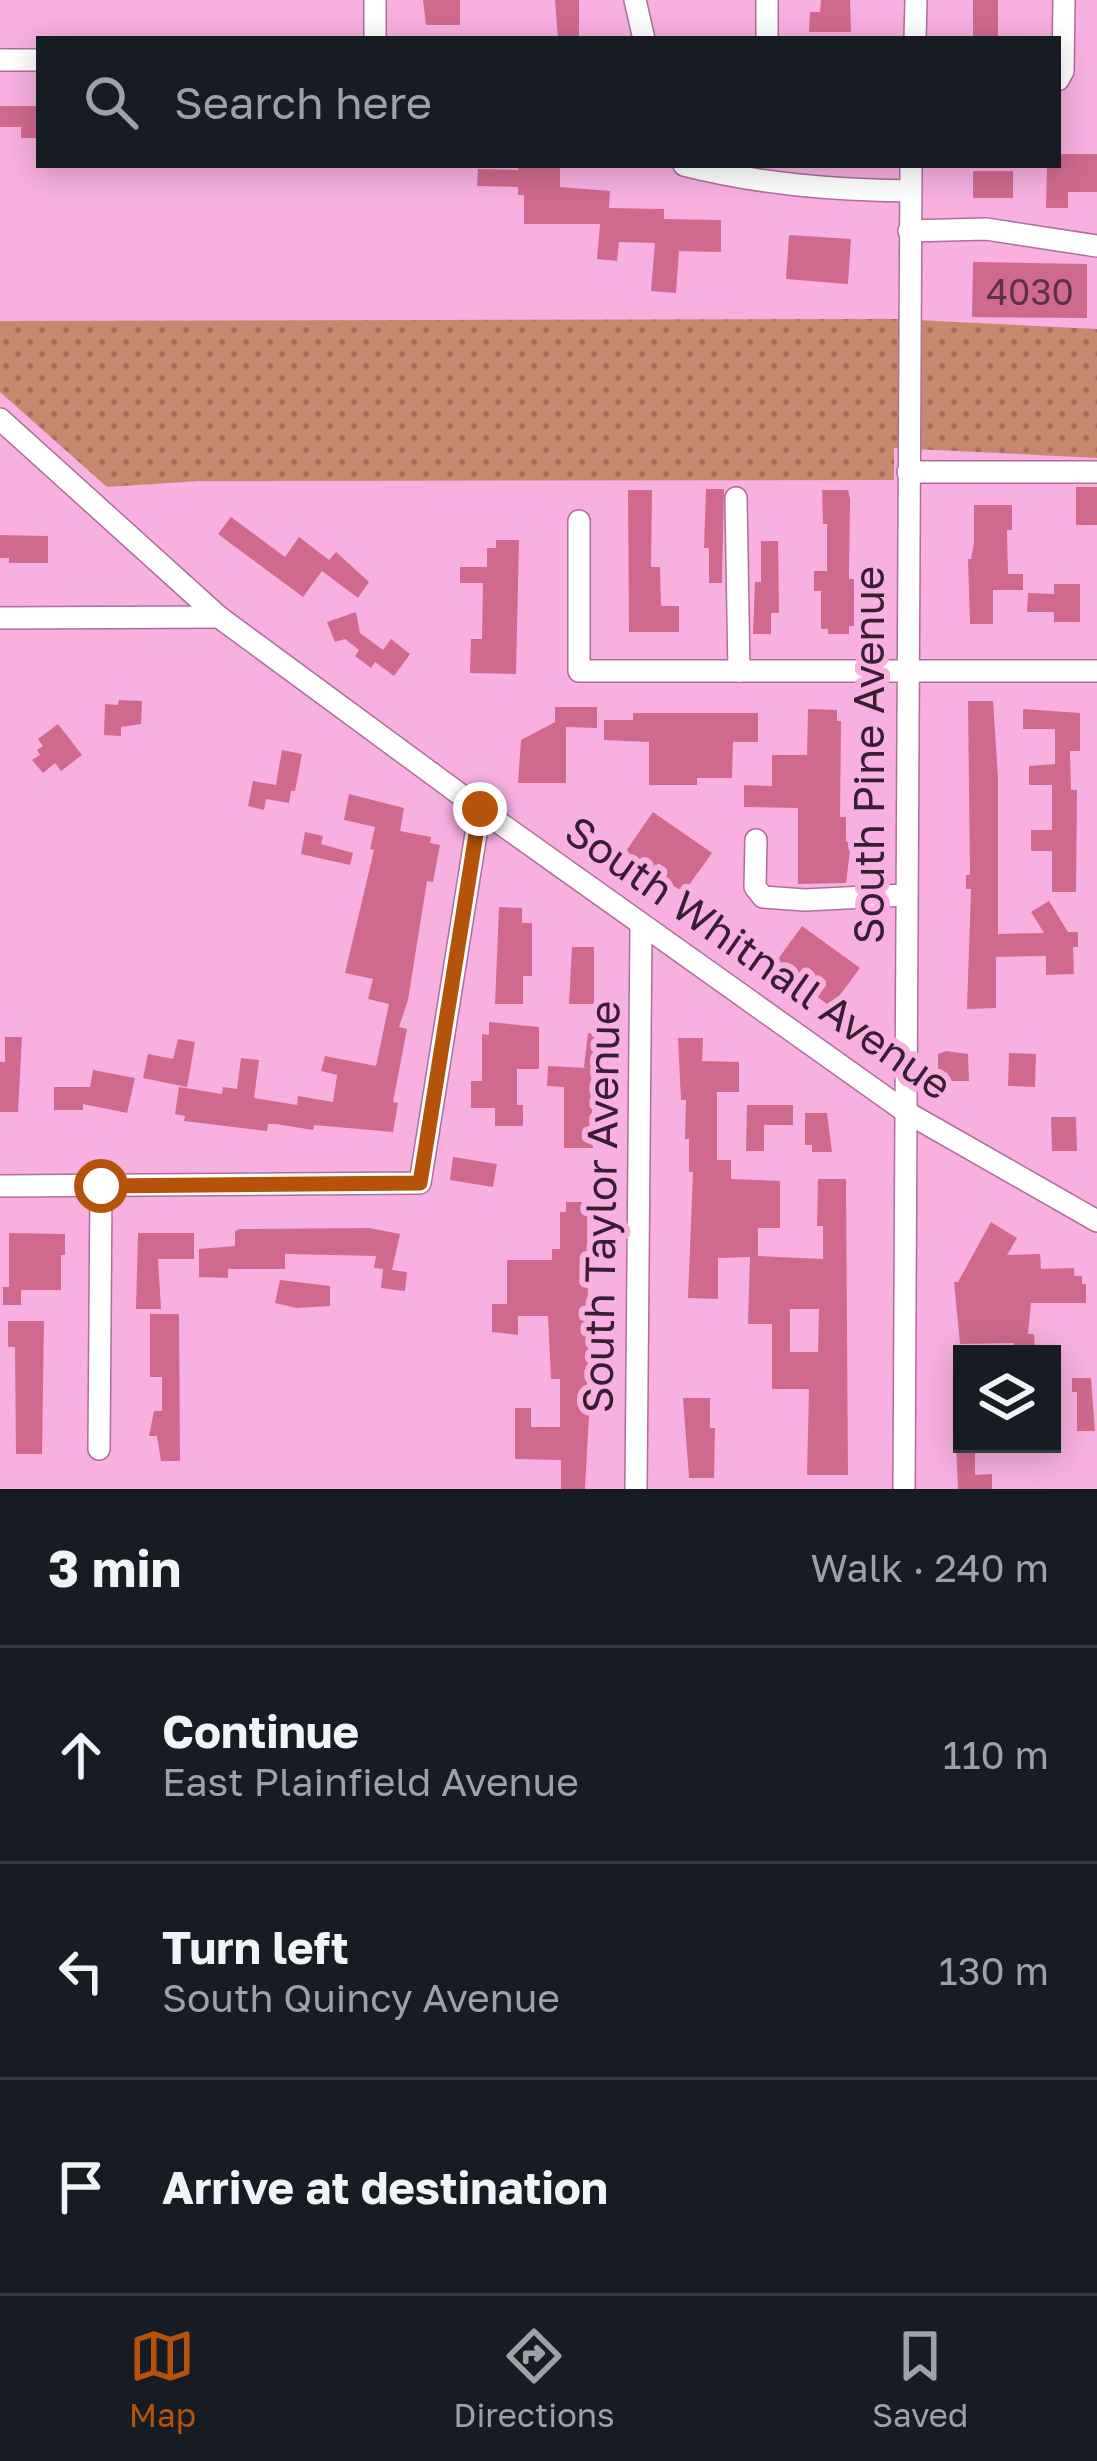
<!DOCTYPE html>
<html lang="en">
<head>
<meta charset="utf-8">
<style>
  body { margin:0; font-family:"Golos Text",sans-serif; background:#242831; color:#f1f3f6 }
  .controls { position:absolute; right:36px; bottom:36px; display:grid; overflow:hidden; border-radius:0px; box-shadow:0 6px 30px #0003 }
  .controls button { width:108px; height:108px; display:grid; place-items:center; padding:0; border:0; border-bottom:3px solid #363941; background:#171b24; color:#f1f3f6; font:60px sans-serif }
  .stop { position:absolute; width:36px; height:36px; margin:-27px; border:9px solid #b45309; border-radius:50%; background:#fff }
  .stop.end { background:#b45309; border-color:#fff; box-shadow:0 3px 12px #0008 }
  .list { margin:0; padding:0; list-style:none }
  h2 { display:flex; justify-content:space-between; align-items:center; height:156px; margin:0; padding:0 48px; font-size:51px }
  h2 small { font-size:39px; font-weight:400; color:#9ea1a6 }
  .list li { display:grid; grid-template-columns:78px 1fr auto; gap:36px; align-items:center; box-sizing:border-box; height:216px; padding:0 48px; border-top:3px solid #363941 }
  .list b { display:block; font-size:45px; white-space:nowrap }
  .list p { margin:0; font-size:39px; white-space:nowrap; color:#9ea1a6 }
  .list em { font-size:39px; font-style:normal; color:#9ea1a6 }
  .icon { flex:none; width:66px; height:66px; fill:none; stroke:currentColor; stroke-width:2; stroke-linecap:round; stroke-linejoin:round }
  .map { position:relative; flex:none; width:1097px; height:1489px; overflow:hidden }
  .search { position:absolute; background:#171b24; box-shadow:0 6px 30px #0003; left:36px; right:36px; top:36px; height:132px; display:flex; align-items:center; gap:30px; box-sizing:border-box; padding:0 42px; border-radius:0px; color:#9ea1a6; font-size:45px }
  .sheet { height:804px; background:#171b24 }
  nav { display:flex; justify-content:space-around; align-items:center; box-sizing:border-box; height:168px; border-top:3px solid #363941; background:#171b24; font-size:33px; color:#9ea1a6 }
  nav a { display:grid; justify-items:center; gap:6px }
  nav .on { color:#b45309 }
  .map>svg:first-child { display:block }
</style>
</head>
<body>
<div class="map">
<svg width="1097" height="1489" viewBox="0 0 1097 1489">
  <defs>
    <pattern id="grass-dots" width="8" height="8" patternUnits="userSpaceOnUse" patternTransform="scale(3)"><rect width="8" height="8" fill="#ca8770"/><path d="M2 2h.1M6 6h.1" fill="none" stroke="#a56e5d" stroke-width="1.8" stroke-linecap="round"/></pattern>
  </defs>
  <rect width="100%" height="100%" fill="#f7b0e0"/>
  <!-- grass -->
  <polygon fill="url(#grass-dots)" points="896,319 1097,329 1097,458 894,448 894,480 200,481 107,487 0,392 0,321"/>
  <!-- building -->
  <g fill="#cf6a8e" fill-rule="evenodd">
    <polygon points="423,0 460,0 460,25 426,25"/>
    <polygon points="555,0 579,0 579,39 558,39"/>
    <polygon points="821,0 850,0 851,32 809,32 810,12 820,12"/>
    <rect x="973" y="0" width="25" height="39"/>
    <polygon points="0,106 39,106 39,138 21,138 21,127 0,127"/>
    <polygon points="1058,154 1097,154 1097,192 1068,192 1068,208 1046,208 1047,165 1058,165"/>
    <polygon points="518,167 560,167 560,187 610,191 609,208 664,209 664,219 721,220 721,252 679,251 676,293 651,291 655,243 619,242 617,261 597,259 600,224 524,224 524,195 518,195 518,187 477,186 478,169 518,170"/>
    <rect x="973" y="171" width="40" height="27"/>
    <polygon points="789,235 851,239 848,284 786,279"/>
    <polygon points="973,262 1087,264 1087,318 972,317"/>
    <rect x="1076" y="487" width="21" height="38"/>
    <polygon points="706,489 724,489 722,583 709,583 709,548 704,548"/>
    <polygon points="628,490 652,490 651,567 660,567 661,606 679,606 679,632 629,632"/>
    <polygon points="822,490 848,490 850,499 849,571 849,579 854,579 854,626 849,626 849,634 828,634 828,629 821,629 821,591 814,591 814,571 827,571 827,524 823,524"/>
    <polygon points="974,505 1012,505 1012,530 1007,530 1008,574 1023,574 1023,590 993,590 993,624 970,624 968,559 971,559 974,543"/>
    <polygon points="231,517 285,557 299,537 329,560 336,552 369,582 358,598 322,571 303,597 218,534"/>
    <polygon points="0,535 48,536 48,563 9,563 9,558 0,558"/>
    <polygon points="496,540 519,540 516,674 470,673 471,639 482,639 483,583 460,583 460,567 487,567 487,548 496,548"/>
    <polygon points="761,541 778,541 779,613 771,613 771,634 753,634 755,582 761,582"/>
    <polygon points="1054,584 1080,584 1080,622 1054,622 1054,612 1027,612 1028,593 1054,594"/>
    <polygon points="356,612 360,633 383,650 391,639 410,654 394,676 375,662 371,668 355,656 359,650 345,639 335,642 327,622"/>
    <polygon points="119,700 142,701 141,724 121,727 121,736 104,735 105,704 118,705"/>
    <polygon points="968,701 993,701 998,777 998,934 1044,933 1031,912 1049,901 1068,932 1078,932 1078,947 1073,947 1074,974 1046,975 1046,956 996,957 996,1008 967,1009 971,889 966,889 966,875 970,875"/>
    <polygon points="555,707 597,707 597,728 566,727 566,783 518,783 521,740 555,722"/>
    <polygon points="808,709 837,710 837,721 841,721 840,817 846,817 846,842 851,842 846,883 798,884 798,808 744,807 744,785 772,786 772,755 807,755"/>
    <polygon points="1023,709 1080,713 1080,751 1070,751 1071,790 1077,790 1076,892 1052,892 1052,851 1031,851 1031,830 1052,830 1052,785 1029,785 1029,766 1055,764 1055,729 1023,729"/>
    <polygon points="633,713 758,713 758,742 733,742 732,778 697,778 697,785 649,785 649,742 604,740 604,720 633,720"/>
    <polygon points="58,724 82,755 61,771 55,763 43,773 32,760 40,755 37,750 43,746 38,739"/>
    <polygon points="282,750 302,754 295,791 291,791 289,803 266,799 264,810 248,806 253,781 276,785"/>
    <polygon points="349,794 404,808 400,831 431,837 430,843 440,845 433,882 427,881 408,1000 399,1027 407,1029 393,1102 398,1103 393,1132 314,1125 313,1130 276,1124 268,1124 267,1131 184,1121 185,1116 175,1114 179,1087 222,1094 223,1087 237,1089 241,1058 259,1060 254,1098 297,1105 298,1096 333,1102 337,1075 321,1071 325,1056 376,1066 389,1004 368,999 373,979 345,973 374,850 370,849 375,827 344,820"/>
    <polygon points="653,812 712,853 684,892 645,870 648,866 626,851"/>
    <polygon points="305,832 323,836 321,844 353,853 350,865 301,854"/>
    <polygon points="499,907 522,908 522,923 532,923 532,976 523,976 523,1004 495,1004"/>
    <polygon points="802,926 860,968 831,1007 811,992 808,996 773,966"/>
    <polygon points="572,947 594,947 594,1004 569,1004"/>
    <polygon points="489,1022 539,1027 539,1069 517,1069 517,1105 523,1105 523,1126 495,1126 495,1108 471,1108 471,1081 482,1081 482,1034 489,1035"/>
    <polygon points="588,1033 607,1035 603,1069 591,1068 593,1148 564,1148 564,1087 547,1086 548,1066 588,1068 584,1067"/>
    <polygon points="5,1037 22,1037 18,1112 0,1112 0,1062 5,1062"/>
    <path d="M678 1038H703L702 1061 739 1062V1092H717V1160H731V1179L780 1181V1228H758V1256L823 1259V1226H817L818 1179H846L848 1475H807L809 1389H772V1324H748L750 1257 718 1258V1299L688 1298 693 1172H689V1139H685L686 1100H681ZM790 1309H819L818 1352H790Z"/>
    <polygon points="178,1039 195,1042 187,1087 143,1078 148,1054 173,1059"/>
    <polygon points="946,1051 968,1054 969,1081 938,1081 938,1054"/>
    <polygon points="1009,1053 1036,1054 1035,1087 1008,1086"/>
    <polygon points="93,1070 135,1078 127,1113 83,1104 83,1110 54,1110 54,1087 90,1087"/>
    <polygon points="747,1105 793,1105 793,1125 764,1125 764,1151 746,1151"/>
    <polygon points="805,1113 827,1113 832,1152 812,1152 812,1145 805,1145"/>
    <polygon points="1051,1117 1076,1117 1077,1151 1052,1151"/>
    <polygon points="453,1157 497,1164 493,1187 450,1180"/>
    <polygon points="566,1202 587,1202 587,1212 589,1415 585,1489 561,1489 561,1460 515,1459 515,1408 531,1408 531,1427 560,1427 560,1379 551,1379 548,1316 518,1316 518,1335 492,1332 492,1304 507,1304 507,1260 552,1260 552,1249 560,1249 560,1212 566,1212"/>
    <polygon points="991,1222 1017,1238 1007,1255 1040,1254 1041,1269 1074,1268 1074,1276 1082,1276 1082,1284 1086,1284 1086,1303 1031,1303 1028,1334 1034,1334 1035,1354 1014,1354 1014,1343 960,1344 954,1282 958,1282"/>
    <polygon points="369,1228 400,1234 392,1270 407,1272 405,1291 381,1288 383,1269 374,1268 376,1256 285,1254 285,1269 228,1269 228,1278 199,1277 199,1249 235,1246 235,1231 240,1229"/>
    <polygon points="9,1233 65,1234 65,1255 61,1255 61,1290 21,1290 21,1305 3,1305 3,1287 9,1287"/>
    <polygon points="138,1233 194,1233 194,1259 158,1259 161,1309 136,1309"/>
    <polygon points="280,1280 330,1286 330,1306 297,1308 275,1303"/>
    <polygon points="150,1314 179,1314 180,1461 161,1461 157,1436 149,1436 154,1411 162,1411 162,1377 150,1377"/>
    <polygon points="8,1321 44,1321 42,1454 16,1454 15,1347 8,1347"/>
    <polygon points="1072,1378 1091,1378 1095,1431 1077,1431 1077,1392 1072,1392"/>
    <polygon points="683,1398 710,1398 710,1428 715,1428 714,1478 689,1478"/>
    <polygon points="956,1444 975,1444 975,1475 992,1474 992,1489 958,1489"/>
  </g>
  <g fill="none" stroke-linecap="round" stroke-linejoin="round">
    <!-- minor casing -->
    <g stroke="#af6d9b" stroke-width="24">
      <g id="minor">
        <polyline points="375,0 375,39"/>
        <polyline points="635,0 644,39"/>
        <polyline points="767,39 767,0"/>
        <polyline points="915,39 916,0"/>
        <polyline points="0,60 39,60"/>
        <polyline points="1058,80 1063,71 1064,0"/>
        <path d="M684 165C759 184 832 190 909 191"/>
        <polyline points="909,231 986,229 1097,246"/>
        <polyline points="0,419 219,617 480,809 906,1112 1097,1221"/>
        <polyline points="908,472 1097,472"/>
        <polyline points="736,498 739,671"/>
        <polyline points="579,521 579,671 1097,671"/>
        <polyline points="0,618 219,617"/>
        <polyline points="756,840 755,887 763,897 805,900 905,895"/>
        <polyline points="0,1186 420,1183 480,809"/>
        <polyline points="99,1449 101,1186"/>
        <polyline points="636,1489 641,926"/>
        <polyline points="904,1489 911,165"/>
      </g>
    </g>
    <!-- minor -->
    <use href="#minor" stroke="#fff" stroke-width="21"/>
  </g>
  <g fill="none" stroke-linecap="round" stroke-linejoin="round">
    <!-- route -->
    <polyline stroke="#b45309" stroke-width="15" points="101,1186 420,1183 480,809"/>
  </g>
  <g text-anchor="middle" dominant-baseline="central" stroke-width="12" stroke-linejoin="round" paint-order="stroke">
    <!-- number labels -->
    <g font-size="36" fill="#5e3148">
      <text x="1030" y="291">4030</text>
    </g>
    <!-- street labels -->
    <g font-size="42" fill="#391e31" stroke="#f7b0e0">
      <text transform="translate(868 755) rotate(-90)">South Pine Avenue</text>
      <text transform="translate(759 957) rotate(35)">South Whitnall Avenue</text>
      <text transform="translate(600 1207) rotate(-89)">South Taylor Avenue</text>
    </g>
  </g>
</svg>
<div class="controls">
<button><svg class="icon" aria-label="layers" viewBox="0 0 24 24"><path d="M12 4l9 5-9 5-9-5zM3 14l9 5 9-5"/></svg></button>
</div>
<div class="stop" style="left:101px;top:1186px"></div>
<div class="stop end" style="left:480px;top:809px"></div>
<div class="search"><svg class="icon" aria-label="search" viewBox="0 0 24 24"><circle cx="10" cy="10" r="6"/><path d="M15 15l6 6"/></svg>Search here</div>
</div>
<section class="sheet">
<h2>3 min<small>Walk · 240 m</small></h2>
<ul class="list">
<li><svg class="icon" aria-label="ahead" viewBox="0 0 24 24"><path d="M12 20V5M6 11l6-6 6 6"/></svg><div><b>Continue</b><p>East Plainfield Avenue</p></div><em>110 m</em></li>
<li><svg class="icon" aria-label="left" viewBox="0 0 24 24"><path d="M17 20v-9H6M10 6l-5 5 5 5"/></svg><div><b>Turn left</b><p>South Quincy Avenue</p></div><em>130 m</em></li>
<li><svg class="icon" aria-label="arrive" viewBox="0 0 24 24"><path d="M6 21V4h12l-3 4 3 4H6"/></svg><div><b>Arrive at destination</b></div></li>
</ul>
</section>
<nav>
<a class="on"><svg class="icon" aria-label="map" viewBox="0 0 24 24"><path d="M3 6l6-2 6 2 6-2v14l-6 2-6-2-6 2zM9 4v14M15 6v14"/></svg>Map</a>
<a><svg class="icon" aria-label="directions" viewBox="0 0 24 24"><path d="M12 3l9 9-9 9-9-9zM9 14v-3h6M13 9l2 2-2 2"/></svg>Directions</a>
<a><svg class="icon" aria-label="saved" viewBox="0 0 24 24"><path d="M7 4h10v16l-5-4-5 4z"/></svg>Saved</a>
</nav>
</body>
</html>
